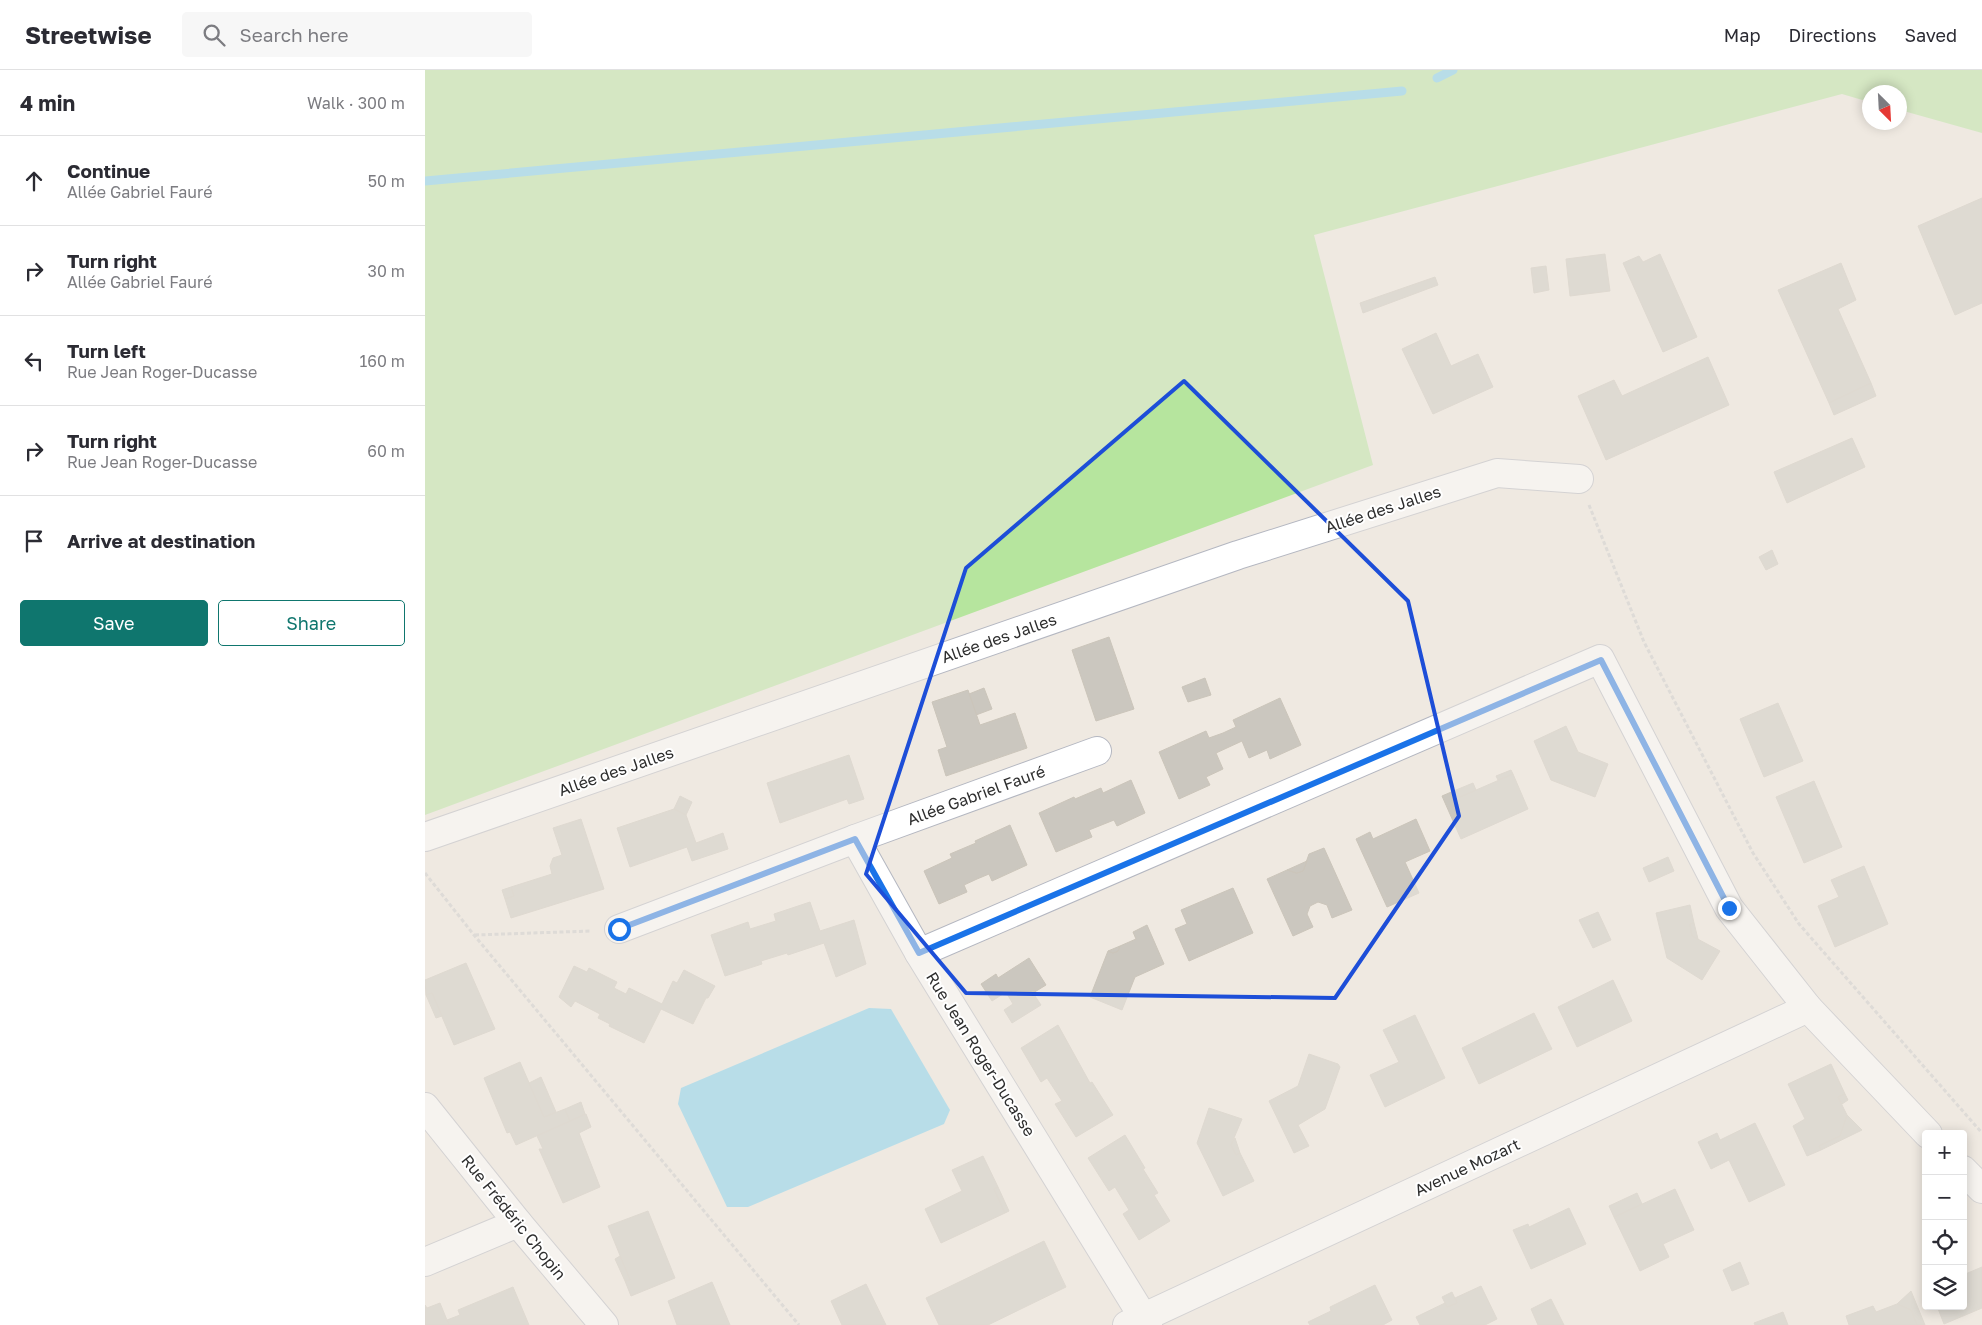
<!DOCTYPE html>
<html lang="en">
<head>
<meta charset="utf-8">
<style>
  body { margin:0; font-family:"Golos Text",sans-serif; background:#f7f7f7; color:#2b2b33 }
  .controls { position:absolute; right:15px; bottom:15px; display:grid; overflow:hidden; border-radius:5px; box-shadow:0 2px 12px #0003 }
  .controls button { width:45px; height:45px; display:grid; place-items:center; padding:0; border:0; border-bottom:1px solid #e1e1e2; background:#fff; color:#2b2b33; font:25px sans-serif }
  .compass { position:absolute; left:1437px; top:15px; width:45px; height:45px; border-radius:50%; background:#fff; box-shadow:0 2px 12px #0003; rotate:156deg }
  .stop { position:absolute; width:15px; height:15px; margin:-11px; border:4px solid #1a73e8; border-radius:50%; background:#fff }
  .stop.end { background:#1a73e8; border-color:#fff; box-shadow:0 1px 5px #0008 }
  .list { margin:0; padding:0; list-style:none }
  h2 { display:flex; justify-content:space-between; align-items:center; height:65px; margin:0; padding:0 20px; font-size:21px }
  h2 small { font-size:16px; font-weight:400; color:#7c7c81 }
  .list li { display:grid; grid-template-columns:32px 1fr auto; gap:15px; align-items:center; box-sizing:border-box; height:90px; padding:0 20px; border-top:1px solid #e1e1e2 }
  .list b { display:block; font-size:19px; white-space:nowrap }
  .list p { margin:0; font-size:16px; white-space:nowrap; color:#7c7c81 }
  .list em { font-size:16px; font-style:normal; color:#7c7c81 }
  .actions { display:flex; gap:10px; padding:15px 20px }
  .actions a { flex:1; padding:11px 0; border:1px solid #0f766e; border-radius:5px; text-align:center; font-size:18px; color:#0f766e }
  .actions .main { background:#0f766e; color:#fff }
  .icon { flex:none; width:28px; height:28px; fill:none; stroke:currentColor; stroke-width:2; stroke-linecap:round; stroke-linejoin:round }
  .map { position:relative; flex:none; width:1557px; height:1255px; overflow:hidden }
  header { display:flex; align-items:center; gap:30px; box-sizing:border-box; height:70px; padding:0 25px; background:#fff; border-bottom:1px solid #e1e1e2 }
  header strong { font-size:24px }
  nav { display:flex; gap:28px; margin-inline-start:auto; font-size:18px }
  .search { width:350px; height:45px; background:#f7f7f7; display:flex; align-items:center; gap:12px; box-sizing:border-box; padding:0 18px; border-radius:5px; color:#7c7c81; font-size:19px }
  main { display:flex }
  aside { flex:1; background:#fff }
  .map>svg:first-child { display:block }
</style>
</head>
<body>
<header>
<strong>Streetwise</strong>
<div class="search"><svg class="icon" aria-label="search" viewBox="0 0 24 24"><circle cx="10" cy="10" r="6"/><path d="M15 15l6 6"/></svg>Search here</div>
<nav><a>Map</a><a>Directions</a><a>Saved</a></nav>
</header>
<main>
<aside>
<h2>4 min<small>Walk · 300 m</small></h2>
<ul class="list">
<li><svg class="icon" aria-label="ahead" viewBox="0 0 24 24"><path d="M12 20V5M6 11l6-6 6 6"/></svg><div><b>Continue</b><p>Allée Gabriel Fauré</p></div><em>50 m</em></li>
<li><svg class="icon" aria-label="right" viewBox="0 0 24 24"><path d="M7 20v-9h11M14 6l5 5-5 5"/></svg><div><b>Turn right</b><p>Allée Gabriel Fauré</p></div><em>30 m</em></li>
<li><svg class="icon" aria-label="left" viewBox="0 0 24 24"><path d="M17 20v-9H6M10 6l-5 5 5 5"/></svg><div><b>Turn left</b><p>Rue Jean Roger-Ducasse</p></div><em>160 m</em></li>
<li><svg class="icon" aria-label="right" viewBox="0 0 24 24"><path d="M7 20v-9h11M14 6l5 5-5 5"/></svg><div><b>Turn right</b><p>Rue Jean Roger-Ducasse</p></div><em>60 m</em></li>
<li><svg class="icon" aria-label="arrive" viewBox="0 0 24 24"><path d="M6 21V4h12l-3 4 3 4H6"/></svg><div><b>Arrive at destination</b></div></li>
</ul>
<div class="actions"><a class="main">Save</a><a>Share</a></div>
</aside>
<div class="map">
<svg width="1557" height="1255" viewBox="0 0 1557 1255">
  <rect width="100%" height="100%" fill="#efe9e1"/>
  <!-- green -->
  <polygon fill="#b6e59e" points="0,0 1557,0 1557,63 1475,40 1474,22 1444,22 1444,32 1417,24 889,165 948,395 0,745"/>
  <!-- water -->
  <polygon fill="#75cff0" points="444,938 466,939 525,1040 519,1054 323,1137 302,1137 253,1034 256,1018"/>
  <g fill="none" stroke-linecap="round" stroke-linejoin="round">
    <!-- stream -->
    <g stroke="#75cff0" stroke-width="9">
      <polyline points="1012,8 1028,0"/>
      <polyline points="0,111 977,21"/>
    </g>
  </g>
  <!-- building -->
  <g fill="#cbc7bf" stroke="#cbc5ba">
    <polygon points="1557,128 1557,233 1530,245 1493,156"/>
    <polygon points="1180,184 1185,221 1145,226 1141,189"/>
    <polygon points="1235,184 1272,267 1238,282 1198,193 1214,186 1218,192"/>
    <polygon points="1416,193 1431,230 1413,239 1446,313 1404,333 1353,220"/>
    <polygon points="1121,196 1124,220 1109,223 1106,198"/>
    <polygon points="1010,207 1013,215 938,243 935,233"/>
    <polygon points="1011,263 1026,296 1053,284 1068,317 1008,344 977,279"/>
    <polygon points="1283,287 1304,335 1181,390 1153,326 1189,310 1197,326"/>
    <polygon points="1446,313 1451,326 1409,345 1404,333"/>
    <polygon points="1427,368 1440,397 1362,433 1349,402"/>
    <polygon points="1347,480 1353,494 1341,500 1334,487"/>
    <polygon points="684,567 709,639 671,651 647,580"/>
    <polygon points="780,608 786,625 763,632 757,617"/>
    <polygon points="559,618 567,639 551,645 544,624"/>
    <polygon points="543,620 555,655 590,643 602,678 521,706 513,680 522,677 507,632"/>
    <polygon points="855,628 876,675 845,689 842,680 824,688 817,671 791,683 798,699 781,707 785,715 754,729 734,682 781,661 784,668 798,663 811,657 808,650"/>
    <polygon points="1353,633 1378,691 1339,707 1315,649"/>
    <polygon points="1141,656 1153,682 1183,694 1170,727 1126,710 1109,671"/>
    <polygon points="424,685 439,729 424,734 422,729 355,753 342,713"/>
    <polygon points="1086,700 1088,704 1073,710 1071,706"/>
    <polygon points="1088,704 1103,739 1036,769 1017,726 1031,720 1035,727"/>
    <polygon points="706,710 720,743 692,756 689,750 664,760 667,767 631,782 614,743 649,727 650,729 676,718 678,723"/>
    <polygon points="1389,711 1417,777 1379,793 1351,727"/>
    <polygon points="1048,713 1051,720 1035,727 1031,720"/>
    <polygon points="255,726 267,732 261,745 249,739"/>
    <polygon points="249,739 261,745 271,773 298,763 303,779 267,791 262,777 205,797 192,758"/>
    <polygon points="156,749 179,819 86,848 80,829 89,826 86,817 127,804 125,796 128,788 137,785 128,758"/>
    <polygon points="991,749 1005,781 980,792 994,823 962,837 931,769 945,762 948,769"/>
    <polygon points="585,755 602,795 567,811 564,804 552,809 539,815 542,822 514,834 499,801 527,788 525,784 551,773 550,771"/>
    <polygon points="899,778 927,840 907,848 902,835 893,832 885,836 882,844 888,857 868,866 842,809 862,800 872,803 878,801 884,784"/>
    <polygon points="1243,787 1249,801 1224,812 1218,798"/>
    <polygon points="882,791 878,801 872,803 862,800"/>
    <polygon points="1439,796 1463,854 1410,877 1393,836 1414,827 1406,810"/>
    <polygon points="86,817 89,826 80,829 77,820"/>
    <polygon points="808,818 828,863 764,891 750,859 762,854 756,840"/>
    <polygon points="385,832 395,861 429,850 441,894 411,907 399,873 363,885 362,883 336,891 337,894 300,906 286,865 323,852 325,859 351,851 349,844"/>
    <polygon points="1265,835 1269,853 1265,854 1267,866 1295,881 1277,910 1242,888 1231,843"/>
    <polygon points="1173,842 1186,870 1168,878 1154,850"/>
    <polygon points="1269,853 1273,869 1267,866 1265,854"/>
    <polygon points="722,855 739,894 710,907 697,940 665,927 683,881 688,883 693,881 695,876 711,869 708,862"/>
    <polygon points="695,876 693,881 688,883 683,881"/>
    <polygon points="604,888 621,915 608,923 616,935 587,953 579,940 588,934 581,922 567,931 556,914 571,904 573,908"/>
    <polygon points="41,893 70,959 29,975 7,923 1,925 0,910"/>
    <polygon points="149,896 162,902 164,898 192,912 189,918 201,924 204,918 237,934 248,911 252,913 259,900 290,916 283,928 281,928 268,954 236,939 219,973 184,956 185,954 173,948 175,944 150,931 146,937 134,927"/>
    <polygon points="1188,910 1207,951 1152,977 1133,937"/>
    <polygon points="7,923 17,946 11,948 1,925"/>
    <polygon points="1109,943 1127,979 1054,1014 1037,978"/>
    <polygon points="990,945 1020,1008 960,1037 945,1005 974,992 958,960"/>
    <polygon points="633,955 665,1013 667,1012 688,1045 651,1067 630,1034 637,1031 622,1008 616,1012 596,978"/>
    <polygon points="884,984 913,994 915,997 900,1039 873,1055 884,1076 869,1083 844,1031 873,1016"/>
    <polygon points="95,992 119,1047 140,1039 145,1051 91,1075 85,1062 82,1063 59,1008"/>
    <polygon points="1406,994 1420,1024 1413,1027 1422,1045 1415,1066 1394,1076 1396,1080 1382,1086 1368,1056 1380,1049 1363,1014"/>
    <polygon points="116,1007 131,1042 119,1047 104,1013"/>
    <polygon points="1420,1024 1423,1030 1417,1034 1413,1027"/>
    <polygon points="156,1032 160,1044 145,1051 140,1039"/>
    <polygon points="784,1038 817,1049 806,1075 811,1085 815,1083 829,1111 798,1126 772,1073"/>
    <polygon points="161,1044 166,1057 154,1063 175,1117 138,1133 114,1079 118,1079 112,1066"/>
    <polygon points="1422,1045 1437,1060 1396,1080 1394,1076 1415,1066"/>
    <polygon points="1330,1053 1360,1115 1324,1132 1304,1090 1286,1099 1273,1072 1292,1063 1295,1070"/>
    <polygon points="700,1065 720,1098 718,1099 733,1123 729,1125 745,1151 714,1170 698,1144 704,1140 690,1117 684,1121 663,1088"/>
    <polygon points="810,1068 815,1083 811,1085 806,1075"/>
    <polygon points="558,1086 573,1117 569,1119 580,1143 516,1173 500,1139 537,1121 527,1100"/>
    <polygon points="573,1117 584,1141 580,1143 569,1119"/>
    <polygon points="1250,1119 1269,1160 1238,1174 1244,1187 1215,1201 1189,1147"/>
    <polygon points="1212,1123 1217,1134 1189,1147 1184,1136"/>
    <polygon points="1144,1138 1161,1174 1106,1199 1088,1160 1103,1154 1104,1157"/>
    <polygon points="223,1141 250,1208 206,1226 200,1211 205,1210 183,1156"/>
    <polygon points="619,1171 641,1217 563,1255 514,1255 501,1228"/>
    <polygon points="195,1186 205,1210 200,1211 190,1189"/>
    <polygon points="1315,1192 1324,1214 1307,1221 1298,1200"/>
    <polygon points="1557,1197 1557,1238 1519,1254 1512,1236 1538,1236 1538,1205"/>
    <polygon points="287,1212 305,1255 252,1255 243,1231"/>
    <polygon points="441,1214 461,1255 417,1255 406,1231"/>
    <polygon points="950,1215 967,1250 958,1255 885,1255 883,1252 906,1241 905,1237"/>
    <polygon points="1056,1216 1072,1249 1060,1255 995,1255 991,1247 1020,1233 1022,1237 1032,1233 1030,1228"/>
    <polygon points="88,1217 104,1255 24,1255 22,1250 35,1245 33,1240"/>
    <polygon points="1486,1221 1500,1255 1492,1255 1486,1240 1472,1234"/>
    <polygon points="1027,1222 1032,1233 1022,1237 1017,1227"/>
    <polygon points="1126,1229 1139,1255 1113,1255 1106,1239"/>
    <polygon points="15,1233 24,1255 0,1255 0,1235 2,1238"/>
    <polygon points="1472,1234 1486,1240 1492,1255 1424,1255 1421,1246 1448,1236 1451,1242"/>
    <polygon points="1358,1242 1363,1255 1330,1255 1329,1253"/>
  </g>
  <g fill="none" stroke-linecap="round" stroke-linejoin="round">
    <!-- street casing -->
    <g stroke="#b4b7c1" stroke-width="30">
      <g id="street">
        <polyline points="0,767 813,485 1072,403 1154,409"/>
        <polyline points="430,769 672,681"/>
        <polyline points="194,859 430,769 494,883"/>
        <polyline points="0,1037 93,1153 179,1255"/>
        <polyline points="1538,1100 1557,1119"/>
        <polyline points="0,1192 93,1153"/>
        <polyline points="702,1255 1383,938"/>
        <polyline points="723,1255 494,883 1175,589 1304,838 1383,938 1503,1064"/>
      </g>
    </g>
    <!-- path -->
    <g stroke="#c9c9c9" stroke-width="3" stroke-dasharray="4 2.5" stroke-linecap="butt">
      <polyline points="1164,435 1219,572 1328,783 1374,854 1557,1063"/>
      <polyline points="0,803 49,865 374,1255"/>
      <polyline points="50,865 166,861"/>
    </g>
    <!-- street -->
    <use href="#street" stroke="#fff" stroke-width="28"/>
  </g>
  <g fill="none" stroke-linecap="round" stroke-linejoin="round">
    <!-- route -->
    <polyline stroke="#1a73e8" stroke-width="6" points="194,859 430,769 494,883 1176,590 1304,838"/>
  </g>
  <!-- marked area -->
  <path d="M0 0H1557V1255H0ZM759 311 983 531 1034 746 910 928 541 923 441 804 541 498Z" fill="#efe9e1" fill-opacity=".55" fill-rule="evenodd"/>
  <path fill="none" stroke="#1d4ed8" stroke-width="4" stroke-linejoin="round" d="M759 311 983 531 1034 746 910 928 541 923 441 804 541 498Z"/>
  <g text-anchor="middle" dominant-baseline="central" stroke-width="4" stroke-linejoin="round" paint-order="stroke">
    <!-- street labels -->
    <g font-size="16" fill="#2e2e2e" stroke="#fff">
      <text transform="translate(958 439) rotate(-18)">Allée des Jalles</text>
      <text transform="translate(574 568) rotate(-19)">Allée des Jalles</text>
      <text transform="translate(191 701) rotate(-19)">Allée des Jalles</text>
      <text transform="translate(551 725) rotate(-20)">Allée Gabriel Fauré</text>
      <text transform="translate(556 984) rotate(58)">Rue Jean Roger-Ducasse</text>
      <text transform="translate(1042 1097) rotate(-25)">Avenue Mozart</text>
      <text transform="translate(89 1147) rotate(51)">Rue Frédéric Chopin</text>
    </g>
  </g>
</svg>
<div class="controls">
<button>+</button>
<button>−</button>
<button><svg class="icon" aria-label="locate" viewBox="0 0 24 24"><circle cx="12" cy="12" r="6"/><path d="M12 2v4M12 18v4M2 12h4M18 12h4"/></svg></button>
<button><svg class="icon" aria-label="layers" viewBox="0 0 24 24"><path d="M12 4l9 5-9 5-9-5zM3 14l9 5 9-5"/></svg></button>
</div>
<svg class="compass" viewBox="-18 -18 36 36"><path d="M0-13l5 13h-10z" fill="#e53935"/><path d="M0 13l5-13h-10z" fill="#7c7c81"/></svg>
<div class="stop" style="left:194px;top:859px"></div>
<div class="stop end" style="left:1304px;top:838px"></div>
</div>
</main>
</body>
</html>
